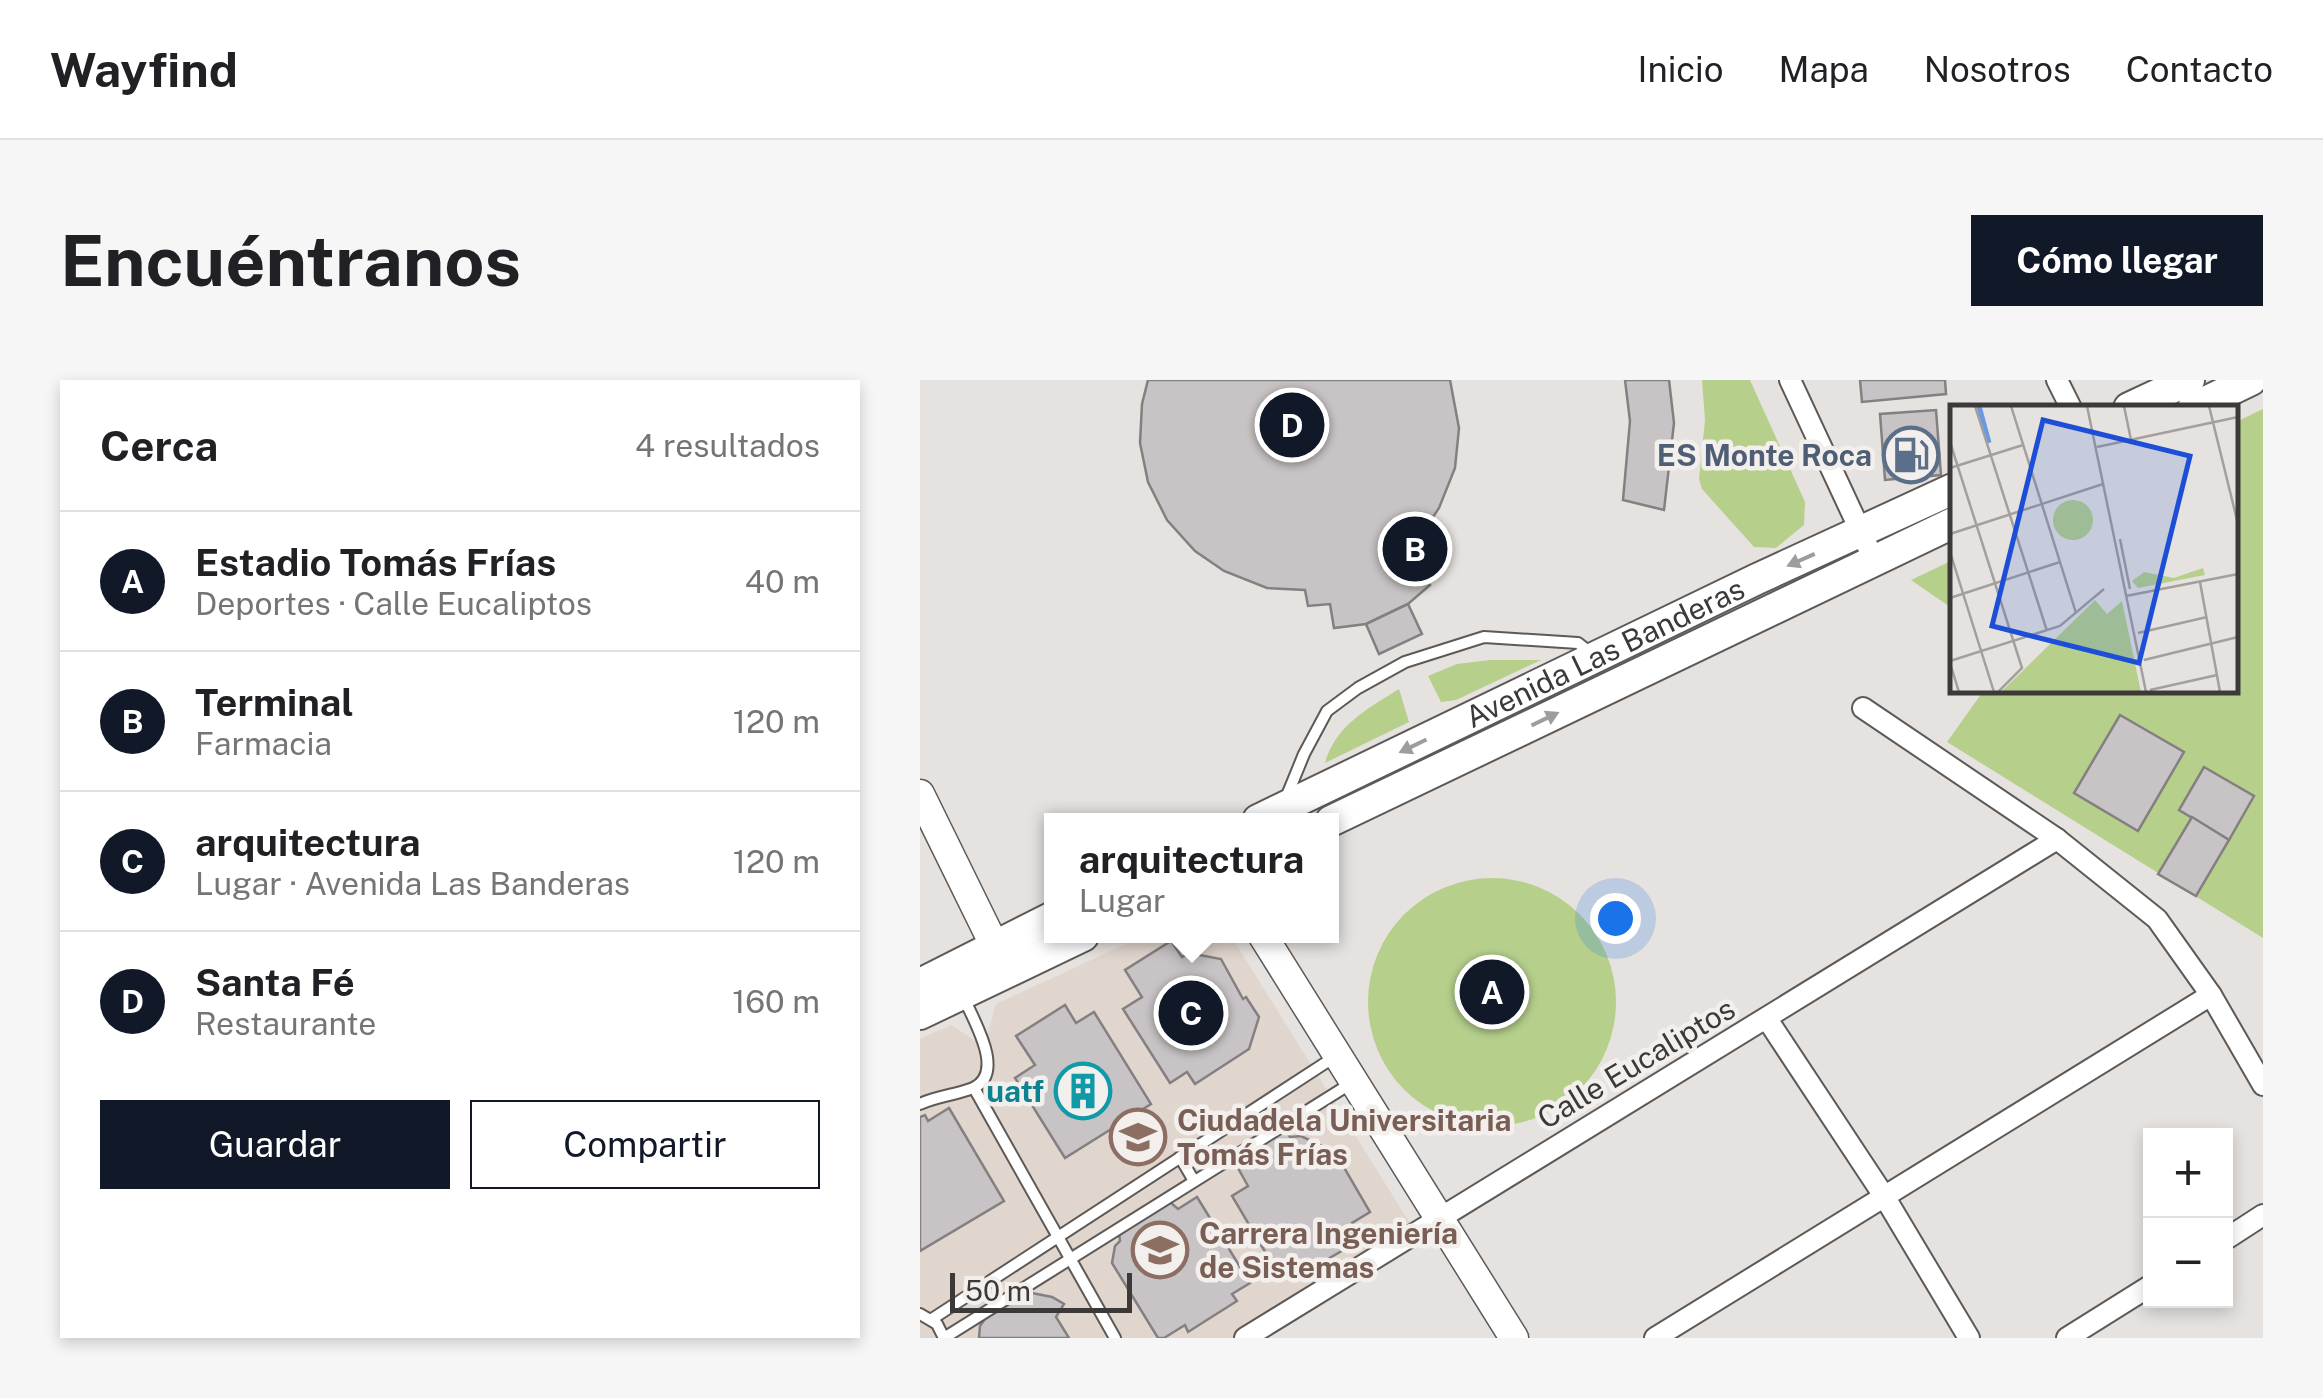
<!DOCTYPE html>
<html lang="es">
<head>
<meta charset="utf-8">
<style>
  body { margin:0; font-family:"Public Sans",sans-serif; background:#f6f6f6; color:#202124 }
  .controls { position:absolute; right:30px; bottom:30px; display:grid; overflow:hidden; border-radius:0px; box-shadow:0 5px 15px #0003 }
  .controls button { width:90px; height:90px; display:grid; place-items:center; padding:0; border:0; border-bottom:2px solid #e0e0e0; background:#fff; color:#202124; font:50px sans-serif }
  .scale { position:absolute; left:30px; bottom:25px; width:182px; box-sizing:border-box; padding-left:10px; border:5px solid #3c3a39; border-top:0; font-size:28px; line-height:35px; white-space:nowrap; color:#3c3a39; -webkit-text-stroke:8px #f3efec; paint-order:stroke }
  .you { position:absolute; left:695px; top:538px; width:35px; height:35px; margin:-25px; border:8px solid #fff; border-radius:50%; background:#1a73e8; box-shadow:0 0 0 15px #1a73e833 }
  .badge { display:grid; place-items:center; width:65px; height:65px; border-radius:50%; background:#111827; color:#fff; font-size:32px; font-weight:700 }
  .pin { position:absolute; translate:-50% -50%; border:5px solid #fff; box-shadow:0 2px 10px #0006 }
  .popup { position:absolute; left:124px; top:433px; width:295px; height:130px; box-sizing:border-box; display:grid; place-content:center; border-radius:0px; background:#fff; filter:drop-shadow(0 2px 8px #0005); font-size:32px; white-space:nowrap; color:#757577 }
  .popup b { font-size:38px; color:#202124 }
  .popup::after { content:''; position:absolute; left:50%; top:100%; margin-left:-20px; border:20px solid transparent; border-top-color:#fff }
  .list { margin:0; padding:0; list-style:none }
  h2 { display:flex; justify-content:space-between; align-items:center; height:130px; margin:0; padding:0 40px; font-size:42px }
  h2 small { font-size:32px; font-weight:400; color:#757577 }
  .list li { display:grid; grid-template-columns:65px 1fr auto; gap:30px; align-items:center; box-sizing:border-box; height:140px; padding:0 40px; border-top:2px solid #e0e0e0 }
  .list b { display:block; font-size:38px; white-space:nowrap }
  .list p { margin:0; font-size:32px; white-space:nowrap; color:#757577 }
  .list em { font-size:32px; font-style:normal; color:#757577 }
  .actions { display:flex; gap:20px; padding:30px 40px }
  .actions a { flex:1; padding:22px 0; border:2px solid #111827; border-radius:0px; text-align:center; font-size:35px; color:#111827 }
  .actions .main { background:#111827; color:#fff }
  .map { position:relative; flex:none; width:1343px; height:958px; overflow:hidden; border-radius:0px }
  header { display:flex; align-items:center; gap:60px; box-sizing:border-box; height:140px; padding:0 50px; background:#fff; border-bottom:2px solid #e0e0e0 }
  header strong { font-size:48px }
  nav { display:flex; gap:55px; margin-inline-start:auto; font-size:35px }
  .intro { display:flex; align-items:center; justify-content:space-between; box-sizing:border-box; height:240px; padding:0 60px }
  h1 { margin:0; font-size:70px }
  .button { padding:25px 45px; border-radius:0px; background:#111827; color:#fff; font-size:35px; font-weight:700 }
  main { display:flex; gap:60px; padding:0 60px }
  aside { flex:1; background:#fff; border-radius:0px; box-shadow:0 5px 15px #0003 }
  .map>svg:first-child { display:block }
</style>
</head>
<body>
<header>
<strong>Wayfind</strong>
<nav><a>Inicio</a><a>Mapa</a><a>Nosotros</a><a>Contacto</a></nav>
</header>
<div class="intro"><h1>Encuéntranos</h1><a class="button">Cómo llegar</a></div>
<main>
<aside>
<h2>Cerca<small>4 resultados</small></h2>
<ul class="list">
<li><span class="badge">A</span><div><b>Estadio Tomás Frías</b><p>Deportes · Calle Eucaliptos</p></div><em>40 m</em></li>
<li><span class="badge">B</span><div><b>Terminal</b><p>Farmacia</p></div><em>120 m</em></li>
<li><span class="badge">C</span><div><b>arquitectura</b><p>Lugar · Avenida Las Banderas</p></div><em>120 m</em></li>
<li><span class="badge">D</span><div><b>Santa Fé</b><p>Restaurante</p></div><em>160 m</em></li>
</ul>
<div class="actions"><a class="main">Guardar</a><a>Compartir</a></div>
</aside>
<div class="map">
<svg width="1343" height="958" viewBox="0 0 1343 958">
  <rect width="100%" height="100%" fill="#e6e2df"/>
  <!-- built -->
  <polygon fill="#e1d6ce" points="223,556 311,556 493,848 313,958 0,958 0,659 31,645 64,666 76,624"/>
  <!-- green -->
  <g fill="#b6d08c">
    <polygon points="782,0 830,0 885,122 884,145 856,168 834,167 782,109 779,99 785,40"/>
    <polygon points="1343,29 1343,558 1027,362 1064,310 1316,310 1316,42"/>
    <polygon points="1033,180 1033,229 991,200"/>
    <polygon points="570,280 621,280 536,320 521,322 508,296 537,284"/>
    <path d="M479 309 489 342 405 383C415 346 447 329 479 309Z"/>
    <circle cx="572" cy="622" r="124"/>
  </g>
  <!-- building -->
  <g fill="#c8c3c4" stroke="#848081" stroke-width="2.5">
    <polygon points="228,0 530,0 539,48 535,88 519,128 499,158 512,170 494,186 510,205 488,224 446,244 414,248 410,224 388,226 385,210 347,208 304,191 275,171 247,140 228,102 220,63 222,24"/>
    <polygon points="705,0 749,0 754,43 744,130 703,120 710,41"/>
    <polygon points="940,0 1025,0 1026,14 942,22"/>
    <polygon points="1016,30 1021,95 965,100 960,34"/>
    <polygon points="488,224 502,254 459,274 446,244"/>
    <polygon points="1200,335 1264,372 1218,451 1154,413"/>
    <polygon points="1284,387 1334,416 1309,460 1259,430"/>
    <polygon points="1272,437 1309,460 1276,516 1238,494"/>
    <polygon points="251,561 262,577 269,573 301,579 323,619 326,617 339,637 329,669 275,704 267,692 250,703 203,629 222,617 205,590"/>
    <polygon points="145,625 156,643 174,632 231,724 145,778 95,698 115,685 96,656"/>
    <polygon points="29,728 84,821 0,871 0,737 5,735 8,741"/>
    <polygon points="365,750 370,757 381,756 415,772 450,832 432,843 442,859 384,893 379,885 360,897 312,816 328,806 314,781"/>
    <polygon points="277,817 330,903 312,914 317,921 268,952 265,945 244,958 238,958 192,883 195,866 200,861 199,853 250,822 258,829"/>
    <polygon points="112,913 132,917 144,924 136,937 149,958 59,958 60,946 71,930 90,918"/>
  </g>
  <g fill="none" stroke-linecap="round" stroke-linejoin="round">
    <!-- lane casing -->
    <g stroke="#5c5956" stroke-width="14">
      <g id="lane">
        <polyline points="366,418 384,374 407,331 438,308 485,282 564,257 658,263 672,274"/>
        <polyline points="54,708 195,958"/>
        <path d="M0 724C17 716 36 715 53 708 87 693 52 638 43 616"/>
        <polyline points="260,777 274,801"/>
        <polyline points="0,934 17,944 24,958"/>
        <polyline points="12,939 416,676"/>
        <polyline points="24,958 430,704"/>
      </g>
    </g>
    <!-- street casing -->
    <g stroke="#5c5956" stroke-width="24">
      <g id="street">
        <polyline points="870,0 954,180"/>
        <polyline points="1137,0 1151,28"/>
        <polyline points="943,328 1137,459 1237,539 1291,615 1343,705"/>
        <polyline points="847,639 964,816 1049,958"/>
        <polyline points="1306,859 1343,835"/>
        <polyline points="325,958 1137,459"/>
        <polyline points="735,958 1291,615"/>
        <polyline points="1147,958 1230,906"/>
      </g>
    </g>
    <!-- secondary casing -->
    <g stroke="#5c5956" stroke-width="31">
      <g id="secondary">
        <polyline points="0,414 83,583"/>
        <polyline points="343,556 594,958"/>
      </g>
    </g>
    <!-- primary casing -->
    <g stroke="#5c5956" stroke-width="34">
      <g id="primary">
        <polyline points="1209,28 1269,0"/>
        <polyline points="1273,28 1331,0"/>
        <path id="s1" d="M338 440 837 199 1033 109"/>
        <polyline points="411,441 1033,143"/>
        <polyline points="0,604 131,538"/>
        <polyline points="0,634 163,556"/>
      </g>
    </g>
    <!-- lane -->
    <use href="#lane" stroke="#fff" stroke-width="10"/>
    <!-- street -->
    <use href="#street" stroke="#fff" stroke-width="20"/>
    <!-- secondary -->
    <use href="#secondary" stroke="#fff" stroke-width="28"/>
    <!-- primary -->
    <use href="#primary" stroke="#fff" stroke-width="30"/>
  </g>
  <!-- one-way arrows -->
  <defs><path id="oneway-solid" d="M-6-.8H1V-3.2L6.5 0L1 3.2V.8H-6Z" transform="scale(2.5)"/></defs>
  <g fill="#9e9c9c">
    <use href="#oneway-solid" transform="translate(881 180) rotate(156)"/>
    <use href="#oneway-solid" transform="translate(625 339) rotate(-26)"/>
    <use href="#oneway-solid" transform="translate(493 366) rotate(154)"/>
  </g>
  <!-- icons -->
  <defs>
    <g id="fuel-ring" transform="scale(2.875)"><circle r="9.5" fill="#f3efec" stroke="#5c6f8a" stroke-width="1.5"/><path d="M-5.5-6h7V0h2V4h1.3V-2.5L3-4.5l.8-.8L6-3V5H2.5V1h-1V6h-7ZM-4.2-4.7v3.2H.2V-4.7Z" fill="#5c6f8a"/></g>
    <g id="building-ring" transform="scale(2.875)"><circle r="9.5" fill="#f3efec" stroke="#0f9aa8" stroke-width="1.5"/><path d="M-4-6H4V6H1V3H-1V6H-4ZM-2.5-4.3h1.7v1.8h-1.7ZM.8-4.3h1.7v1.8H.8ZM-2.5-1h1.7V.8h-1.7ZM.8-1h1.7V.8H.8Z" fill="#0f9aa8"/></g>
    <g id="university-ring" transform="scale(2.875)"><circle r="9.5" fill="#f3efec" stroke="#8d6e63" stroke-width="1.5"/><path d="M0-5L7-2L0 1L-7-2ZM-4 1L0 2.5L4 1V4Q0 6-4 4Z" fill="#8d6e63"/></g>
  </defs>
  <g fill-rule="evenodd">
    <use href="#fuel-ring" x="991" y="75"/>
    <use href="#building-ring" x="163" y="711"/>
    <use href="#university-ring" x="218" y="757"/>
    <use href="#university-ring" x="240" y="870"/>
  </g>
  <g text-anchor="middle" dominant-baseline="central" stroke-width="9" stroke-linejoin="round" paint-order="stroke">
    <!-- service labels -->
    <g font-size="30" font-weight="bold" fill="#4e5e75" stroke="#f3efec" text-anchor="end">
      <text x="952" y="75">ES Monte Roca</text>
    </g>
    <!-- street labels -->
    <g font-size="30" fill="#3c3a39" stroke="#f3efec">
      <text stroke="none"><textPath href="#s1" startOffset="385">Avenida Las Banderas</textPath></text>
      <text transform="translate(716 683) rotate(-31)">Calle Eucaliptos</text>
    </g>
    <!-- culture labels -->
    <g font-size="30" font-weight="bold" fill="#0d838f" stroke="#f3efec" text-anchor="end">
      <text x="124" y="711">uatf</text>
    </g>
    <!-- education labels -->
    <g font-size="30" font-weight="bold" fill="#785e54" stroke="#f3efec" text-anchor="start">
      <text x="257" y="740">Ciudadela Universitaria<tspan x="257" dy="34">Tomás Frías</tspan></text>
      <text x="279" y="853">Carrera Ingeniería<tspan x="279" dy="34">de Sistemas</tspan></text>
    </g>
  </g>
  <!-- overview -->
  <g transform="translate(1030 25)">
    <rect width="288" height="288" fill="#e6e2df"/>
    <path d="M103 115a20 20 0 1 1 40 0a20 20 0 1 1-40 0ZM253 163 255 170 188 183 182 176 194 167 224 173ZM145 195 157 209 172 196 191 287H51Z" fill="#b6d08c"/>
    <path fill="none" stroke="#679ae2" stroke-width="5" d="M29 1 39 38"/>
    <path fill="none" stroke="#a29f9d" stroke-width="2.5" d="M25 1 97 226M61 1 126 208M137 1 196 287M174 1 181 35M259 1 288 119M0 37 72 263 48 287M147 42 288 12M0 63 73 40M0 129 153 79M170 134 180 184M0 147 44 287M250 177 270 287M176 191 288 169M0 193 110 157M188 228 257 212M194 255 288 232M0 256 110 221 154 184M0 258 9 287M200 285 267 270"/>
    <path fill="#1d4ed8" fill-opacity="0.15" stroke="#1d4ed8" stroke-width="5" d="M93 15 240 51 189 258 42 221Z"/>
    <rect width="288" height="288" fill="none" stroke="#3c3a39" stroke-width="5"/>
  </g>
</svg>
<div class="controls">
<button>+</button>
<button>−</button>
</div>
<div class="scale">50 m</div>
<div class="you"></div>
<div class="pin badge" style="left:572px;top:612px">A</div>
<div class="pin badge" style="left:495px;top:169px">B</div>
<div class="pin badge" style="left:271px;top:633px">C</div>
<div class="popup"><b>arquitectura</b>Lugar</div>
<div class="pin badge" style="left:372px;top:45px">D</div>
</div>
</main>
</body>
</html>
